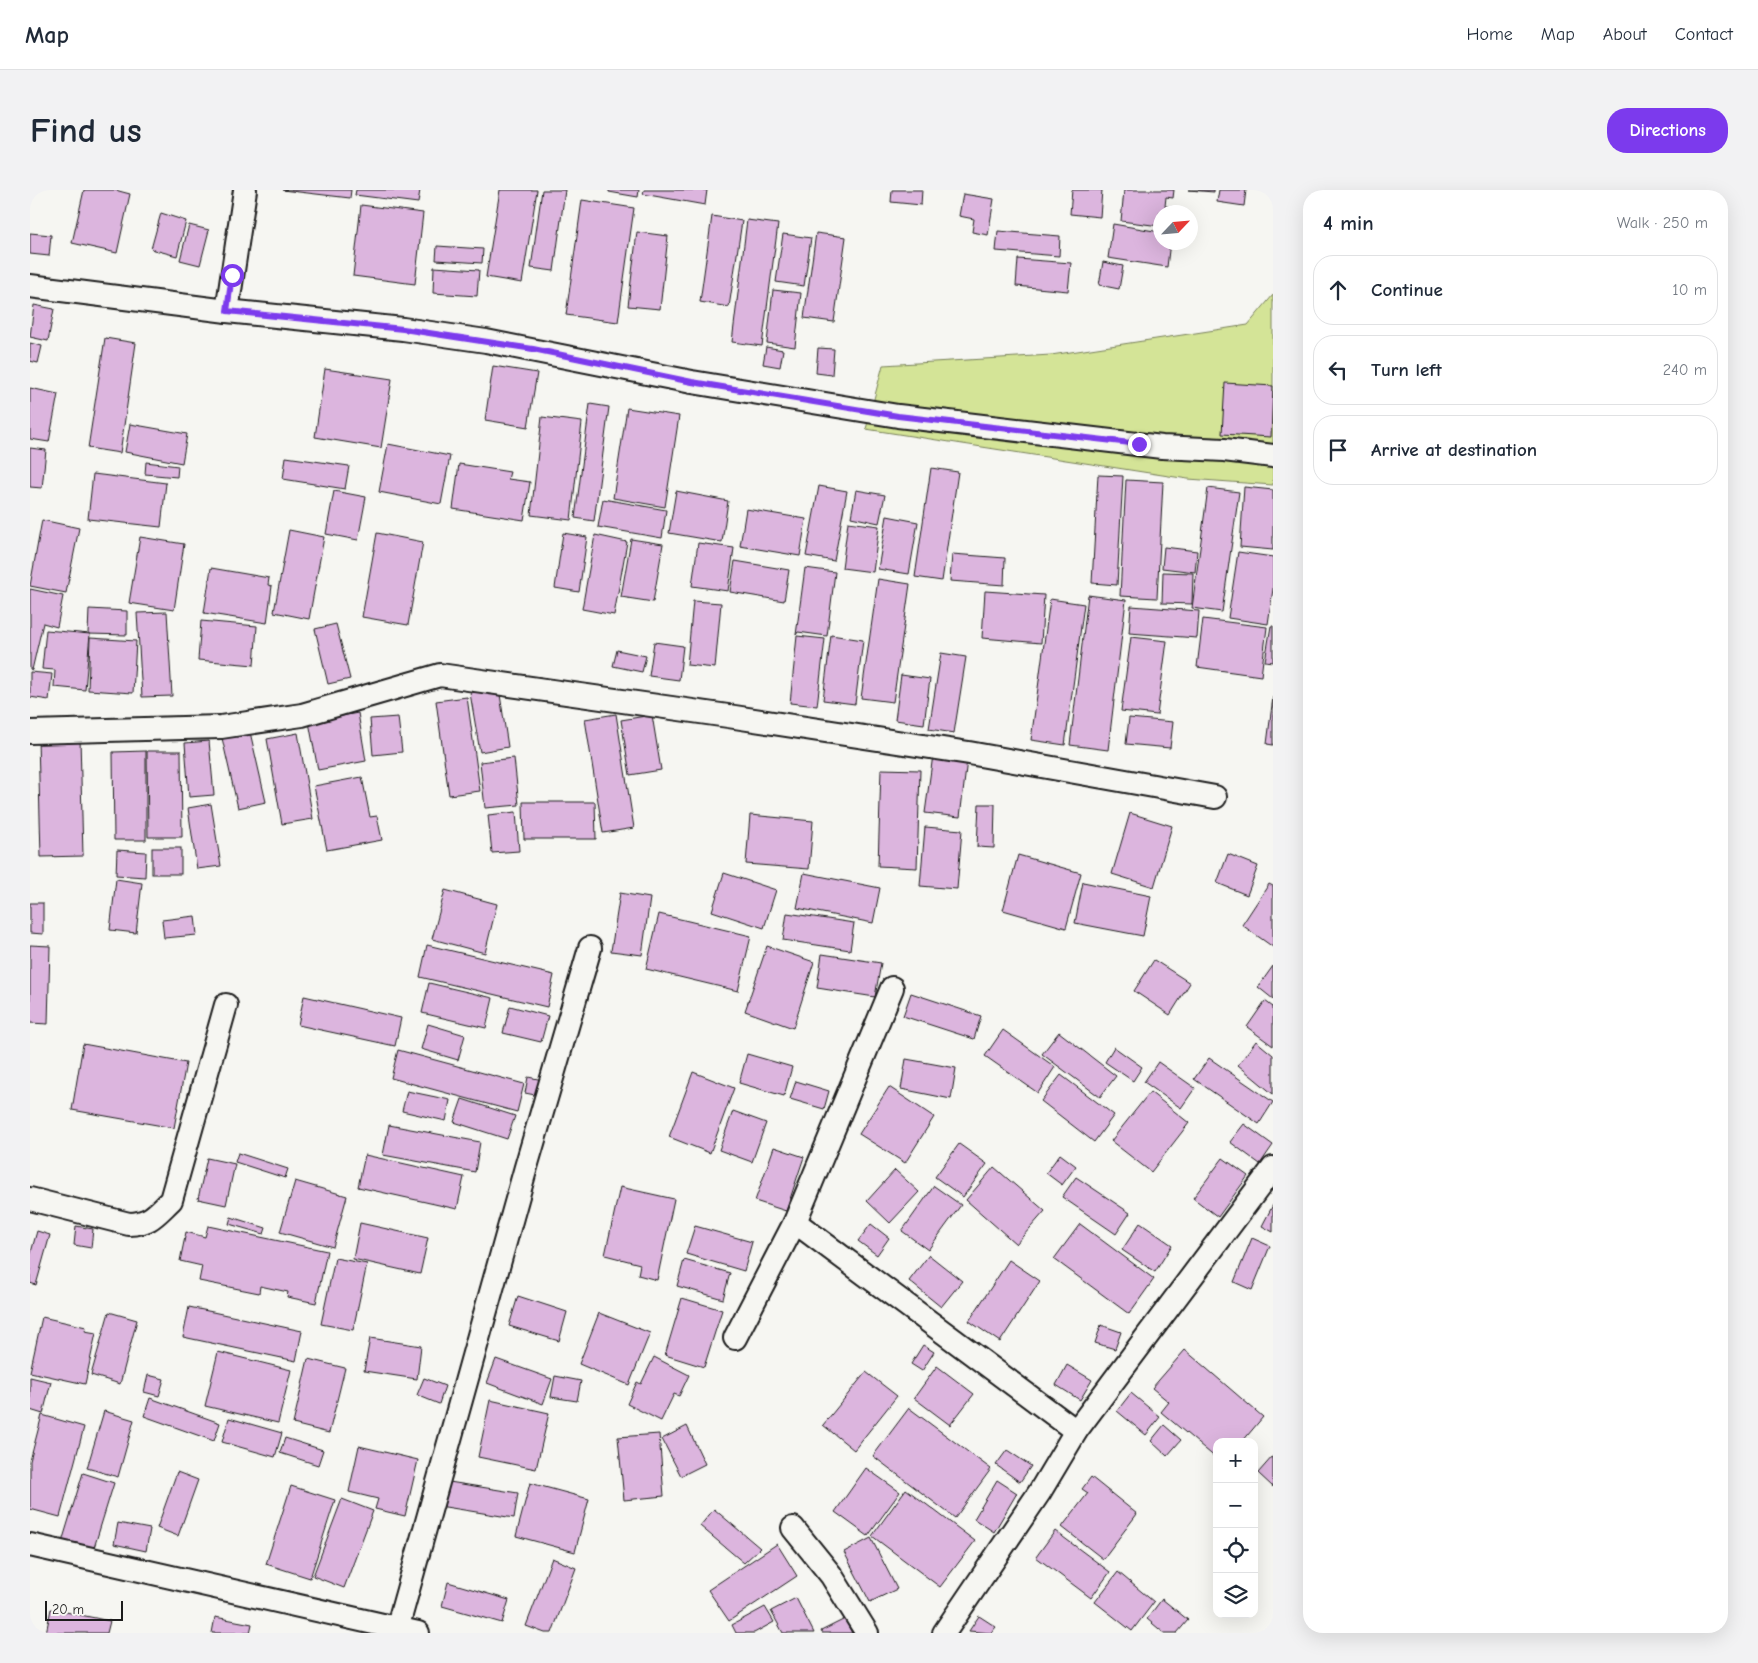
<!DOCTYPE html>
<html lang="en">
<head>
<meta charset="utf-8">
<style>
  body { margin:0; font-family:"Comic Neue",sans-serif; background:#f2f2f3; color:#1f2937 }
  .controls { position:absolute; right:15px; bottom:15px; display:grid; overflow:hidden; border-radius:10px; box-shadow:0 5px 20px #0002 }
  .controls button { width:45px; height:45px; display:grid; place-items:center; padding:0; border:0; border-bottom:1px solid #e0e1e3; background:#fff; color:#1f2937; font:25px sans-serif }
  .compass { position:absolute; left:1123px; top:15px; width:45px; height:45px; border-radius:50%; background:#fff; box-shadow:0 5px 20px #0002; rotate:64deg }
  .scale { position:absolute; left:15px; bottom:12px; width:78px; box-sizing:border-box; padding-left:5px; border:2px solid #1c1c1c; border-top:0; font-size:14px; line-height:18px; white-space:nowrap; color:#1c1c1c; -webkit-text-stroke:4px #f6f6f2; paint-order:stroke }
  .stop { position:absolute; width:15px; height:15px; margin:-11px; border:4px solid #7c3aed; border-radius:50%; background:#fff }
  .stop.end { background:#7c3aed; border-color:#fff; box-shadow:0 1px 5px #0008 }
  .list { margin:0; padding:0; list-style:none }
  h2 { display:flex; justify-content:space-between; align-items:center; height:65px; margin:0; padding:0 20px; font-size:21px }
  h2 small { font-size:16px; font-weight:400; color:#747a83 }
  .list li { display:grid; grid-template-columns:32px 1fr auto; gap:15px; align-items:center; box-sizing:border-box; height:70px; margin:0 10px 10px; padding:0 10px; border:1px solid #e0e1e3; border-radius:20px }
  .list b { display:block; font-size:19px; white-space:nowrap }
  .list em { font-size:16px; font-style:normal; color:#747a83 }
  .icon { flex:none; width:28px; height:28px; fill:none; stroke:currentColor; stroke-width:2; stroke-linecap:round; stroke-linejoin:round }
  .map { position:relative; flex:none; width:1243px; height:1443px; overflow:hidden; border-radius:20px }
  header { display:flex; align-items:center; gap:30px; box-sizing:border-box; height:70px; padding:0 25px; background:#fff; border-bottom:1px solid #e0e1e3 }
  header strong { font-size:24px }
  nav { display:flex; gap:28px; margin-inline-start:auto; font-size:18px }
  .intro { display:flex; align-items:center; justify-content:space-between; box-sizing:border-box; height:120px; padding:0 30px }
  h1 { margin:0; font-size:35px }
  .button { padding:12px 22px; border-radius:20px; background:#7c3aed; color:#fff; font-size:18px; font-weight:700 }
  main { display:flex; gap:30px; padding:0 30px }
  aside { flex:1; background:#fff; border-radius:20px; box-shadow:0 5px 20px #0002 }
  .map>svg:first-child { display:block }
</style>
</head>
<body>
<header>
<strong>Map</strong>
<nav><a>Home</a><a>Map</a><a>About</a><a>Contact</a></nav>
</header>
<div class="intro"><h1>Find us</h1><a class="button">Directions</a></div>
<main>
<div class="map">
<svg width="1243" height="1443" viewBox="0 0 1243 1443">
  <rect width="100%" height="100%" fill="#f6f6f2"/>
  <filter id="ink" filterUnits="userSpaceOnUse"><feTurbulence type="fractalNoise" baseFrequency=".02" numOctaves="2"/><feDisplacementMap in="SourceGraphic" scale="10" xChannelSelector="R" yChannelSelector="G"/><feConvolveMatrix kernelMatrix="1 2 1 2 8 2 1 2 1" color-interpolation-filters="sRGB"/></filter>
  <g filter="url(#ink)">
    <!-- green -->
    <polygon fill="#d4e497" stroke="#78805a" points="1243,105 1243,295 1158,289 836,239 853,175 1021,165 1218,135"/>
    <!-- building -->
    <g fill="#dcb5de" stroke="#1c1c1c">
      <polygon points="54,0 85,0 100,4 87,63 42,53"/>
      <polygon points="252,0 321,0 320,8"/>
      <polygon points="326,0 390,0 388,13 325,5"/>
      <polygon points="470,0 507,0 492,93 456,87"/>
      <polygon points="512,0 535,0 524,81 501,78"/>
      <polygon points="579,0 609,0 608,7 579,2"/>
      <polygon points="614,0 677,0 675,15 613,4"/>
      <polygon points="862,0 892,0 891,15 861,12"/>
      <polygon points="1042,0 1072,0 1070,27 1040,24"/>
      <polygon points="1094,0 1144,0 1143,8 1136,7 1135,16 1142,17 1142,22 1130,22 1130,36 1091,31"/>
      <polygon points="1158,0 1184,0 1184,2"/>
      <polygon points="1189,0 1216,0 1214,16 1187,12"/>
      <polygon points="933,4 964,9 958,45 942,42 944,29 929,26"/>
      <polygon points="552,10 604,18 588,132 536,125"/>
      <polygon points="331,15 393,23 385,94 323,86"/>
      <polygon points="131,23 156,31 147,66 121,59"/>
      <polygon points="682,26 712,31 699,117 670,112"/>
      <polygon points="717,30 748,34 732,156 702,152"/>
      <polygon points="1083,34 1130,42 1130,52 1140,52 1137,77 1078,68"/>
      <polygon points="159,35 179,40 170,75 150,70"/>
      <polygon points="968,41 1030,46 1029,66 966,61"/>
      <polygon points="607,42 638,46 630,119 598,116"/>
      <polygon points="0,43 21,45 19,66 0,64"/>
      <polygon points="786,43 816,47 804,132 774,128"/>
      <polygon points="753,44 781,48 774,96 746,92"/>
      <polygon points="407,56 453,59 452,73 406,70"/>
      <polygon points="988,69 1041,73 1038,101 986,96"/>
      <polygon points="1073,72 1093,76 1089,99 1069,95"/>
      <polygon points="404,77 449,80 447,106 403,103"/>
      <polygon points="743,100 771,103 765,157 737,153"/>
      <polygon points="4,115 24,119 18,151 0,147"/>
      <polygon points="75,148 106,153 90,263 58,258"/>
      <polygon points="0,153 12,156 8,173 0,171"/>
      <polygon points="736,157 753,160 750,177 733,174"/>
      <polygon points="788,158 804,159 802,185 786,183"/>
      <polygon points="463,176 507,183 498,237 455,230"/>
      <polygon points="295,179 362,189 351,258 285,247"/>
      <polygon points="1195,193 1243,196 1241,247 1192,244"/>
      <polygon points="0,198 28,204 19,252 0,249"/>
      <polygon points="560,214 579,217 564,331 545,328"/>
      <polygon points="597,218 649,226 635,317 583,308"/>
      <polygon points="512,227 552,232 541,330 501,325"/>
      <polygon points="100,234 157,244 152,273 95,262"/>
      <polygon points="358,254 420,266 411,314 349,302"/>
      <polygon points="0,258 16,260 12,298 0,297"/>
      <polygon points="256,267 319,276 315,299 253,289"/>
      <polygon points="116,272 148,276 147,287 115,284"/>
      <polygon points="429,274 480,282 478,289 500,292 494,330 423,319"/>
      <polygon points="901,278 928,282 912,391 885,387"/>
      <polygon points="63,284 136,293 131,337 58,329"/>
      <polygon points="1068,285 1093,286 1087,395 1062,393"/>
      <polygon points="1096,290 1133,292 1127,408 1090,406"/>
      <polygon points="789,296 817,301 804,371 776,366"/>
      <polygon points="1214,297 1243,300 1243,360 1210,357"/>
      <polygon points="1178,298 1209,302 1192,422 1162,418"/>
      <polygon points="826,300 855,305 849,333 821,327"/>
      <polygon points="304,301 336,307 328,350 296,344"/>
      <polygon points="646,301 698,311 692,352 639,343"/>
      <polygon points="573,309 636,320 632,348 568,337"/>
      <polygon points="716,319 776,329 770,366 710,356"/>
      <polygon points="857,326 888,332 879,384 848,379"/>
      <polygon points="12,330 49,338 36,403 0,396"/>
      <polygon points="818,332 849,336 843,382 812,378"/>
      <polygon points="259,340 294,347 279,429 244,422"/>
      <polygon points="347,343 393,352 378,435 332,427"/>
      <polygon points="533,343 557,347 549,402 525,398"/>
      <polygon points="565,345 597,352 584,425 552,419"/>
      <polygon points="110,347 154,354 144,420 99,413"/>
      <polygon points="601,349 633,354 623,412 591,407"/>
      <polygon points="668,353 704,358 698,401 662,396"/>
      <polygon points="1134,357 1167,361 1165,382 1132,378"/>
      <polygon points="1208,362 1243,367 1243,399 1238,434 1198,428"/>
      <polygon points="922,364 975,368 974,395 920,391"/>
      <polygon points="705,371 759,380 754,411 700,402"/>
      <polygon points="181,378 239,388 238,395 242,396 237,433 174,423"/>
      <polygon points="775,378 805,382 797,446 768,442 766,445"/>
      <polygon points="1133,382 1163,383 1162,414 1132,413"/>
      <polygon points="848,389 880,394 863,512 831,508"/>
      <polygon points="0,399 33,406 27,437 13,433 2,480 0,479"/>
      <polygon points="955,401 1014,405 1011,453 952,448"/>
      <polygon points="1058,405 1096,410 1078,560 1040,555"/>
      <polygon points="1020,409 1054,414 1035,555 1001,550"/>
      <polygon points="663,411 691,413 685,478 657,475"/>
      <polygon points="1101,416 1169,421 1167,448 1099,443"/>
      <polygon points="59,419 97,421 97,445 58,444"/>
      <polygon points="137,422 142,506 112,507 107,423"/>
      <polygon points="1173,429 1237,437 1231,486 1167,477"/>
      <polygon points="171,431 227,436 224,475 168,470"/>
      <polygon points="306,434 320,489 298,494 285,439"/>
      <polygon points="1241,436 1243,436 1243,472 1235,471"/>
      <polygon points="16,440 60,444 55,500 24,497 25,480 12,479"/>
      <polygon points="801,445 833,450 825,514 793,510"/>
      <polygon points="767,446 795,449 787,516 760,513"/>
      <polygon points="1101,447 1137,451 1127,525 1091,521"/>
      <polygon points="60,448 106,451 103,503 58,500"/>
      <polygon points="624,452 653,456 649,490 619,486"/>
      <polygon points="587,460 616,466 612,482 583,476"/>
      <polygon points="911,463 936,467 924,543 899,539"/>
      <polygon points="0,482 22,484 19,510 0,507"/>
      <polygon points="871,485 900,489 894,534 865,530"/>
      <polygon points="469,498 478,557 450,562 440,503"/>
      <polygon points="437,507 450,601 419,605 406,511"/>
      <polygon points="1243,507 1243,555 1237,554"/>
      <polygon points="328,523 336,571 288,580 279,532"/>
      <polygon points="586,524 604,638 573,643 555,529"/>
      <polygon points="622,525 631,580 600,585 591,530"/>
      <polygon points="368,527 372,562 343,565 340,529"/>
      <polygon points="1099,528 1143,532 1140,558 1096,554"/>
      <polygon points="220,542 236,612 208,618 192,548"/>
      <polygon points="268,543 283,629 252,634 237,549"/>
      <polygon points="50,548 53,666 11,667 8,549"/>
      <polygon points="179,551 184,605 159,607 155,553"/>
      <polygon points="116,561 116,650 84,650 83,562"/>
      <polygon points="117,561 151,561 152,647 118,647"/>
      <polygon points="903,565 937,570 930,627 895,623"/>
      <polygon points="484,568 489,615 455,618 450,572"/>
      <polygon points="851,579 890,580 887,678 848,676"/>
      <polygon points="332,587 340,627 347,626 352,650 297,660 284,596"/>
      <polygon points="493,612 565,612 566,649 494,649"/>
      <polygon points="181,614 191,676 167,679 158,618"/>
      <polygon points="949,614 965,614 964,658 947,657"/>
      <polygon points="486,622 489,661 462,663 458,625"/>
      <polygon points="1100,623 1142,636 1124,697 1082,684"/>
      <polygon points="720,625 783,631 779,679 716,674"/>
      <polygon points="895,637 932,640 927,699 890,696"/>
      <rect x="122" y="658" width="29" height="26"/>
      <polygon points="87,660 116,662 115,687 86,685"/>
      <polygon points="1198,664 1228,676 1217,705 1187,693"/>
      <polygon points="988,665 1051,683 1036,738 973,720"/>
      <polygon points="694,683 746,700 734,738 682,721"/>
      <polygon points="774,683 850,698 843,733 767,718"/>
      <polygon points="86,689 112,693 106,743 80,740"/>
      <polygon points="1053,692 1121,706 1113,746 1045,733"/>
      <polygon points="1239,694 1243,696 1243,757 1212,735"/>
      <polygon points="415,700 467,714 455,763 402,749"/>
      <polygon points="590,703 620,708 612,765 581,761"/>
      <polygon points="0,713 13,713 13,744 0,743"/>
      <polygon points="757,723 824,733 820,760 753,750"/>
      <polygon points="629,724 721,746 708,801 616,779"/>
      <polygon points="165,726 167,745 134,748 132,730"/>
      <polygon points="0,755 20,756 18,834 0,833"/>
      <polygon points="397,755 524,785 517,817 390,787"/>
      <polygon points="737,756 784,772 763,838 715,821"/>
      <polygon points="792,764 851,773 845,807 787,798"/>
      <polygon points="1124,770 1160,793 1140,825 1104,801"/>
      <polygon points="1243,776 1243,809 1228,797"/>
      <polygon points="399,793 463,808 456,838 392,823"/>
      <polygon points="881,803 951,826 944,849 873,826"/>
      <polygon points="274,806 371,828 365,856 268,835"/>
      <polygon points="1235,811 1243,817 1243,856 1217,837"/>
      <polygon points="480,816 518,826 511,852 473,843"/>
      <polygon points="398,834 435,845 428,870 391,859"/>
      <polygon points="973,840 1025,877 1008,903 955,866"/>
      <polygon points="1029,842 1086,886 1070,907 1012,864"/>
      <polygon points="1226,851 1243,865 1243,904 1208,875"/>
      <polygon points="53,854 156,873 144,938 42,920"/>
      <polygon points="1084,857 1112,877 1103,891 1075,872"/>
      <polygon points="368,860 494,894 487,922 361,888"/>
      <polygon points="717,864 762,877 754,906 709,893"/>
      <polygon points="1179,868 1243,912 1229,934 1164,889"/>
      <polygon points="876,869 926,878 921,909 871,899"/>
      <polygon points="1128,872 1165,898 1151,918 1114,892"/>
      <polygon points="663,882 704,898 680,963 639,947"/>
      <polygon points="1031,885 1084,925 1064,952 1011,911"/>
      <polygon points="498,887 513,890 510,906 495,903"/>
      <polygon points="766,891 799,901 794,919 760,909"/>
      <polygon points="859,897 904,927 875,973 829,944"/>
      <polygon points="377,901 420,910 416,931 372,921"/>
      <polygon points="1120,902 1159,933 1121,982 1081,951"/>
      <polygon points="432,909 485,926 477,949 424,932"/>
      <polygon points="703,921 736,933 722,972 689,960"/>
      <polygon points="1214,934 1243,955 1230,974 1200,952"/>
      <polygon points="359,935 450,952 445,982 353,965"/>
      <polygon points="929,954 957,974 933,1007 905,987"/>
      <polygon points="744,957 774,967 756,1021 725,1011"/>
      <polygon points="208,963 258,979 255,988 205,972"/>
      <polygon points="1030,964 1046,976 1032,995 1016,983"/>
      <polygon points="335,965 434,987 427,1019 328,997"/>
      <polygon points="177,968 205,974 196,1015 168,1009"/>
      <polygon points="1193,968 1218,986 1188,1027 1163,1008"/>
      <polygon points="964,977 1015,1021 986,1054 936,1010"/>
      <polygon points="865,980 889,1002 860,1033 837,1011"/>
      <polygon points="1046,987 1100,1023 1086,1044 1032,1007"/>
      <polygon points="265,991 317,1006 303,1057 250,1042"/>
      <polygon points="904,996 931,1015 898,1060 872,1041"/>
      <polygon points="590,997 644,1009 627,1090 608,1085 610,1074 575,1065"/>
      <polygon points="1243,1015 1243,1042 1232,1036"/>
      <polygon points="201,1027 236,1038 234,1044 199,1034"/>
      <polygon points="330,1033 398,1048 390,1084 323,1069"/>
      <polygon points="1110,1033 1142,1055 1125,1082 1092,1060"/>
      <polygon points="841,1034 859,1048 847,1065 828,1051"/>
      <polygon points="1050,1034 1124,1089 1099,1124 1024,1069"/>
      <polygon points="46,1036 63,1039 61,1058 44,1055"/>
      <polygon points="178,1036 297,1061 286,1113 257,1107 258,1102 230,1096 229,1103 169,1091 172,1076 150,1071 156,1042 175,1047"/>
      <polygon points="665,1036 722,1052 714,1081 656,1064"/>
      <polygon points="7,1041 20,1045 6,1095 0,1093 0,1066"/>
      <polygon points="1222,1048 1240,1056 1222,1100 1204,1092"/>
      <polygon points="899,1065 932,1091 911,1117 879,1091"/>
      <polygon points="305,1068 337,1074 323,1140 291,1134"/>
      <polygon points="654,1070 700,1083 693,1109 647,1096"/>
      <polygon points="979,1070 1010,1091 970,1152 939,1131"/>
      <polygon points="488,1106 537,1122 529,1151 479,1136"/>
      <polygon points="652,1108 692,1120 674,1177 635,1165"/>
      <polygon points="159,1117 272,1141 266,1171 153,1147"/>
      <polygon points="79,1122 107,1130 90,1194 61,1185"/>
      <polygon points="569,1123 620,1143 599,1195 549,1174"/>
      <polygon points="12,1127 56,1137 55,1141 66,1143 55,1194 0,1182"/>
      <polygon points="1071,1135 1091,1142 1085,1159 1065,1153"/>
      <polygon points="340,1148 391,1156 387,1189 334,1181"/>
      <polygon points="893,1155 904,1162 892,1181 881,1174"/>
      <polygon points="1155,1160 1233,1227 1212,1252 1187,1252 1187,1269 1131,1222 1139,1212 1122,1198"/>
      <polygon points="188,1162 261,1180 248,1233 175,1216"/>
      <polygon points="624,1167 659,1185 649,1206 644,1204 631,1231 597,1214 607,1192 611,1194"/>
      <polygon points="278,1169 315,1178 299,1243 263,1234"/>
      <polygon points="466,1169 522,1189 513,1214 457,1193"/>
      <polygon points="1037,1175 1062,1190 1050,1210 1026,1195"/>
      <polygon points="907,1176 944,1204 920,1235 884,1208"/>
      <polygon points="836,1182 867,1206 824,1260 793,1235"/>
      <polygon points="118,1185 134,1189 129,1206 114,1202"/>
      <polygon points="525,1186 551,1191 547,1211 521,1207"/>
      <polygon points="0,1187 21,1192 13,1224 0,1220"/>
      <polygon points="394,1188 415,1196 409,1214 387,1205"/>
      <polygon points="1101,1203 1130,1227 1116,1245 1087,1221"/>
      <polygon points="120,1208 190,1233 184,1251 114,1226"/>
      <polygon points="460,1210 519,1223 506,1279 448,1267"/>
      <polygon points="879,1218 961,1279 925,1328 843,1266"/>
      <polygon points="74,1221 104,1230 88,1287 57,1278"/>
      <polygon points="12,1225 54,1237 30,1327 0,1319 0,1271"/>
      <polygon points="199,1228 252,1243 245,1267 192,1252"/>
      <polygon points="1134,1235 1151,1250 1137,1266 1121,1251"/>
      <polygon points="657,1236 675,1274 651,1286 632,1249"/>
      <polygon points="629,1244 634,1306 594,1310 588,1247"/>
      <polygon points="255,1248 293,1260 288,1275 250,1263"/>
      <polygon points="329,1256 388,1270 375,1326 345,1319 348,1309 319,1302"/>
      <polygon points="977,1260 1001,1276 990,1292 966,1275"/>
      <polygon points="1243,1266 1243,1297 1228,1283"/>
      <polygon points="836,1278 870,1302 838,1346 805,1322"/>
      <polygon points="147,1282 168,1290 148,1346 127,1338"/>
      <polygon points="53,1283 84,1293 63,1361 32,1352"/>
      <polygon points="1061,1287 1107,1324 1073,1369 1032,1337 1058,1303 1052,1299"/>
      <polygon points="967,1290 987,1303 964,1342 944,1329"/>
      <polygon points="413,1291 488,1303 484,1328 409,1316"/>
      <polygon points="500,1293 559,1309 545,1362 486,1346"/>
      <polygon points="261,1296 305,1310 280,1388 236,1374"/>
      <polygon points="876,1299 945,1351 910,1397 842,1346"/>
      <polygon points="312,1309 343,1321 314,1398 283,1386"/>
      <polygon points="684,1319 730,1358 714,1373 670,1336"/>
      <polygon points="88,1333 120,1339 116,1361 84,1354"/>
      <polygon points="1025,1341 1080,1382 1061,1408 1006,1367"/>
      <polygon points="841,1348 867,1399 840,1412 814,1362"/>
      <polygon points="747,1354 767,1386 699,1431 678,1400"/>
      <polygon points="522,1368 546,1378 522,1443 515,1443 496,1436"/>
      <polygon points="1088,1382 1124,1412 1102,1441 1065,1412"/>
      <polygon points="418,1392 479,1410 472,1433 412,1416"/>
      <polygon points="766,1408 784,1443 753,1443 741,1421"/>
      <polygon points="1132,1409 1158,1430 1147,1443 1134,1443 1117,1429"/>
      <polygon points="735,1417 744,1432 724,1443 706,1443 702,1435"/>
      <polygon points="21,1419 80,1431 77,1443 16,1443"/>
      <polygon points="949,1426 966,1437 961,1443 939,1441"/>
      <polygon points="185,1427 222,1434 220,1443 182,1443"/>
      <polygon points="815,1429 822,1443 792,1443 791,1441"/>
    </g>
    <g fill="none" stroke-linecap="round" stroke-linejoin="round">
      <!-- street casing -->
      <g stroke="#1c1c1c" stroke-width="26">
        <g id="street">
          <polyline points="0,96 197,121 373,139 456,151 662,192 868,226 1132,257 1194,260 1243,266"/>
          <polyline points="197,121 215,0"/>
          <polyline points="0,542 191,537 272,525 410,485 698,526 939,563 1185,607"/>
          <path d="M0 1009 99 1034C121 1033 125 1025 141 1010L196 815"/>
          <polyline points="765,1032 1046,1241"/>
          <polyline points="705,1148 765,1032 862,798"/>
          <polyline points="763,1338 801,1385 837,1443"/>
          <polyline points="0,1355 388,1443"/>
          <polyline points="367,1439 496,977 560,758"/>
          <polyline points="914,1443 1009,1303 1046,1241 1243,978"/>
        </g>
      </g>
      <!-- street -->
      <use href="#street" stroke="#f6f6f2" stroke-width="22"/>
    </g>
  </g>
  <g fill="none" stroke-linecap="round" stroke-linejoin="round" filter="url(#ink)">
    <!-- route -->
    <polyline stroke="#7c3aed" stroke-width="6" points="202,85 197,121 373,139 503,159 662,192 868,226 1109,254"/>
  </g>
</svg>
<div class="controls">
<button>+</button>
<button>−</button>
<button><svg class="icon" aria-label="locate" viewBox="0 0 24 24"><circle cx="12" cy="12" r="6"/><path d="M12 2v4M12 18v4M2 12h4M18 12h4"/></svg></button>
<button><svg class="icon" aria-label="layers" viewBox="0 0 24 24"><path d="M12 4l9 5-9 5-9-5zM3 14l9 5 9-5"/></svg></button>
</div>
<svg class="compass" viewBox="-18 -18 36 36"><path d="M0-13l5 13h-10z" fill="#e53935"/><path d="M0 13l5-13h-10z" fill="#747a83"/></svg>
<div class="scale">20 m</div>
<div class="stop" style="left:202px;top:85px"></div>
<div class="stop end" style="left:1109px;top:254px"></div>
</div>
<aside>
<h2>4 min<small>Walk · 250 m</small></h2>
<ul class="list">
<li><svg class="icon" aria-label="ahead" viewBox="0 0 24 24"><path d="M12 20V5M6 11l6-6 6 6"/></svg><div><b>Continue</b></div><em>10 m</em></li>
<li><svg class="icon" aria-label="left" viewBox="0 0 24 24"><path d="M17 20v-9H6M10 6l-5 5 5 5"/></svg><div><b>Turn left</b></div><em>240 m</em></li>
<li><svg class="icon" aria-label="arrive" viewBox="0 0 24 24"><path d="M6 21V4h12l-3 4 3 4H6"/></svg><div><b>Arrive at destination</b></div></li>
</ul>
</aside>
</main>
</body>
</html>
